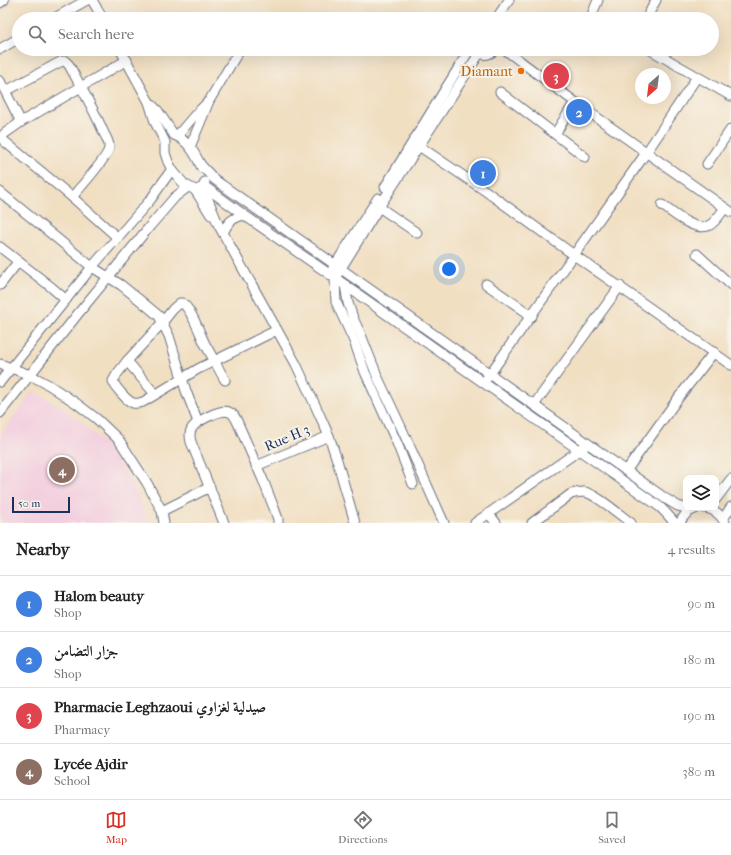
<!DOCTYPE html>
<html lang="en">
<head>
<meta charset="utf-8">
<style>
  body { margin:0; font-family:"IM FELL French Canon",Amiri,serif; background:#f6f6f6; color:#222 }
  .controls { position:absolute; right:12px; bottom:12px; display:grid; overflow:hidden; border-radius:8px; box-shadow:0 4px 16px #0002 }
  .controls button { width:36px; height:36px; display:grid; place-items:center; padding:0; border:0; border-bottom:1px solid #e0e0e0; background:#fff; color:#222; font:20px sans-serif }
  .compass { position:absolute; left:635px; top:68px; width:36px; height:36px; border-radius:50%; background:#fff; box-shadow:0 4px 16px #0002; rotate:208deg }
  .scale { position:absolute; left:12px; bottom:10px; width:58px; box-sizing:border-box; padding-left:4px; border:2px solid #1b2f5e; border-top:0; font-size:11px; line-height:14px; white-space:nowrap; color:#1b2f5e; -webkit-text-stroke:3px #f7f3e8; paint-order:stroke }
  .you { position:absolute; left:449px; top:269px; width:14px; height:14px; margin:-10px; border:3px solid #fff; border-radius:50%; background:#1a73e8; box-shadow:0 0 0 6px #1a73e833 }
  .badge { display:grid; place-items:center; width:26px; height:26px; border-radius:50%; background:#d93025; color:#fff; font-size:13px; font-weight:700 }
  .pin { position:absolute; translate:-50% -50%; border:2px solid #fff; box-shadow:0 1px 4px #0006 }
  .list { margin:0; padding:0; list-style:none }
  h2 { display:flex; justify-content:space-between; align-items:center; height:52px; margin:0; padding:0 16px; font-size:17px }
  h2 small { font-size:13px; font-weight:400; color:#767676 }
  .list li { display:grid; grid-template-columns:26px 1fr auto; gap:12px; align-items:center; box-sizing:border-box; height:56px; padding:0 16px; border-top:1px solid #e0e0e0 }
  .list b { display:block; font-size:15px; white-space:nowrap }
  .list p { margin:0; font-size:13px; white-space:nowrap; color:#767676 }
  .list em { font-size:13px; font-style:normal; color:#767676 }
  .icon { flex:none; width:22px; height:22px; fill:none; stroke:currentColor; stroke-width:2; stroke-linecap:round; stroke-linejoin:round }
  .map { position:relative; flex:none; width:731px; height:523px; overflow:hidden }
  .search { position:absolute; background:#fff; box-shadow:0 4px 16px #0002; left:12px; right:12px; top:12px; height:44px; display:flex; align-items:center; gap:10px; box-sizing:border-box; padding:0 14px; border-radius:22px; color:#767676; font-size:15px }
  .sheet { height:276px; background:#fff }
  nav { display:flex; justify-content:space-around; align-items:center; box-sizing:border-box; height:56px; border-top:1px solid #e0e0e0; background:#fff; font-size:11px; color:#767676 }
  nav a { display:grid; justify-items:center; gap:2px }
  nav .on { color:#d93025 }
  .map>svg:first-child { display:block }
</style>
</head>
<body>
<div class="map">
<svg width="731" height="523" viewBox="0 0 731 523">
  <rect width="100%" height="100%" fill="#f7f3e8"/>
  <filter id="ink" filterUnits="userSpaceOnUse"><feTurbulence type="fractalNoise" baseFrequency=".025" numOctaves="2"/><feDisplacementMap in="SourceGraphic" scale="8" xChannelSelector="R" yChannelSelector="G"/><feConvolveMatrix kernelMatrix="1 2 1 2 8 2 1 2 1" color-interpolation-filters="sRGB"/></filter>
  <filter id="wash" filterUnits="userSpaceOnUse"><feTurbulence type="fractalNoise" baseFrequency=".012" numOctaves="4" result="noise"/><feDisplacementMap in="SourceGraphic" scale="16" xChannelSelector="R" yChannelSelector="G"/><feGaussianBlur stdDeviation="0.9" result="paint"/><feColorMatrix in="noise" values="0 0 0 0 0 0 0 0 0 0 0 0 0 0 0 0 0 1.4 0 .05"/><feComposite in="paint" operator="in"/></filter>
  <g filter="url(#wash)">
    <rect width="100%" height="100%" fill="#f1dfc2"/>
    <!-- built -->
    <polygon fill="#f3cfdf" points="33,391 68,411 103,442 111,451 135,489 149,523 4,523 0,520 0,435"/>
  </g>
  <g filter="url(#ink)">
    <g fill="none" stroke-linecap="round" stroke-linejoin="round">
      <!-- minor casing -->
      <g stroke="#666d81" stroke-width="11">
        <g id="minor">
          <polyline points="92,0 103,19"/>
          <polyline points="0,3 4,0"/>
          <polyline points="53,19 87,0"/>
          <polyline points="496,19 509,0"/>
          <polyline points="594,19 593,12 598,0"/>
          <polyline points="646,19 656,0"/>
          <polyline points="0,49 19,38"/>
          <path d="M120 49 149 102 155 122 165 142V153L168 162 173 171 184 184 195 190C200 189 204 188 205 182"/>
          <polyline points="504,49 575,102 731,212"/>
          <polyline points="649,49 731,96"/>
          <path d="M475 52C483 56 490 55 496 49"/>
          <polyline points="0,81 21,122"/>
          <path d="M6 91 62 61H65L69 65C81 87 93 108 103 131 105 136 110 142 109 148 108 157 79 189 72 197"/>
          <polyline points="500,92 585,157"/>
          <path d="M149 102 158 111 174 135C188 140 196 155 202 168"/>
          <polyline points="555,134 575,102"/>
          <polyline points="177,136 194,116 208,102"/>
          <polyline points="413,142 487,192 574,255 731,365"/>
          <polyline points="190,147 200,123 209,101 240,49"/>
          <polyline points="200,164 214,179 222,185 490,374 666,499 678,506 692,510"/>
          <polyline points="707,164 731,129"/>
          <polyline points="204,186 244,215 335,278 345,285 484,383 660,507 665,512 675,523"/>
          <polyline points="203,187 218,224 296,364 316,407 329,436 337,460 355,523"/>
          <polyline points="385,187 470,49"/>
          <polyline points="195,190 211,215"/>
          <polyline points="0,192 92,267 121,285 141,301 159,316 169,336 186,391 198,422"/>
          <path d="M662 205C673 213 696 233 710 225 716 221 721 213 725 208"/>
          <polyline points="379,207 417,233"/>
          <path d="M223 233C228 222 232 218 244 215"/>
          <polyline points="118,238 72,197 4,141 2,138 4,134 21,122 127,60"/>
          <polyline points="0,247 50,286 66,300"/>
          <polyline points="697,254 731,285"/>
          <polyline points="333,268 378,198"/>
          <polyline points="486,284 532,316"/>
          <polyline points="0,285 18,262"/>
          <polyline points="345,285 348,303 353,318 361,335 378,378 401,427 444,523"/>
          <polyline points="127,361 155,394"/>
          <polyline points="0,364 30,375 49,385 76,403 97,419 119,440 147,483 162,511 164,523"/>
          <polyline points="487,378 646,153 697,77"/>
          <path d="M225 380C218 368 212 356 205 344 200 334 191 308 182 303H180L173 309 162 323 127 361 117 374 113 381C115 387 127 401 133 403 136 404 139 403 143 402L198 369 277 330"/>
          <polyline points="0,382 92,267 151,199 172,169"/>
          <polyline points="534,405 620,286"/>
          <polyline points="0,413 77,315 150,226 175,197 184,190 188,187"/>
          <polyline points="256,466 329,436"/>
          <polyline points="626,471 679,397 714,352"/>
          <polyline points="413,484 397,443 365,372 354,341 336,302 335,278 379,207 479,54"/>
          <polyline points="716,499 731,479"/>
          <path d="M705 508C714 509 721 515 725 523"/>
          <polyline points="162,511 210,487"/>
          <polyline points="489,514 496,523"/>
          <polyline points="723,519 731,507"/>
          <path d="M224 523 191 442C190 438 189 434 191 430 194 422 221 408 229 412 233 413 235 417 237 421L263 480 274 508 278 519V523"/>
          <polyline points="475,523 584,447"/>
          <path d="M532 523 571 494C575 493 579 492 584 492 595 493 621 516 631 523"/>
          <path d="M680 523C683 516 688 511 695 509"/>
        </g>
      </g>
      <!-- minor -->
      <use href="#minor" stroke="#fff" stroke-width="9"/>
    </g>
  </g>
  <!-- markers -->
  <circle fill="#e8710a" stroke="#f7f3e8" stroke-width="1.5" cx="521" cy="71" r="4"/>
  <g text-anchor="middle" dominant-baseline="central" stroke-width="4" stroke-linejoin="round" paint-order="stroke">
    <!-- food labels -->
    <g font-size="14" fill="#c56008" stroke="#f7f3e8" text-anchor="end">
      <text x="513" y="71">Diamant</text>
    </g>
    <!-- street labels -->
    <g font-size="14" fill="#1b2f5e" stroke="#f7f3e8">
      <text transform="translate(287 438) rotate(-23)">Rue H 3</text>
    </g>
  </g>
</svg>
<div class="controls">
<button><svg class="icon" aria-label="layers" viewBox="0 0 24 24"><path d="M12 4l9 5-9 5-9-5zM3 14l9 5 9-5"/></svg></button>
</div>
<svg class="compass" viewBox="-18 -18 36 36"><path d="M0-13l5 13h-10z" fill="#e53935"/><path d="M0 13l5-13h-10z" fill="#767676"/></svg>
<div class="scale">50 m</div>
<div class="you"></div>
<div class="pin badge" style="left:483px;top:173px;background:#3f7fe0">1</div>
<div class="pin badge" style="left:579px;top:112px;background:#3f7fe0">2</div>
<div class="pin badge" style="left:556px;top:76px;background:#e0444e">3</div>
<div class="pin badge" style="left:62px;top:470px;background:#8d6e63">4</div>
<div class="search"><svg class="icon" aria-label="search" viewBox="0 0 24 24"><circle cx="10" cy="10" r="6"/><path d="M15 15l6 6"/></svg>Search here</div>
</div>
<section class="sheet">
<h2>Nearby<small>4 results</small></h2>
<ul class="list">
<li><span class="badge" style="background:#3f7fe0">1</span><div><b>Halom beauty</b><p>Shop</p></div><em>90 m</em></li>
<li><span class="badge" style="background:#3f7fe0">2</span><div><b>جزار التضامن</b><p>Shop</p></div><em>180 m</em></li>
<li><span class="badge" style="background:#e0444e">3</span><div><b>Pharmacie Leghzaoui صيدلية لغزاوي</b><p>Pharmacy</p></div><em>190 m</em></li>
<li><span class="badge" style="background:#8d6e63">4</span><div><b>Lycée Ajdir</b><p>School</p></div><em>380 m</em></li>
</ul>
</section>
<nav>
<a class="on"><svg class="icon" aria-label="map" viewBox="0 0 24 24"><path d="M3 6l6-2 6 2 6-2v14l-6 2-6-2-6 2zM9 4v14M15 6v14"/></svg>Map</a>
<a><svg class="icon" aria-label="directions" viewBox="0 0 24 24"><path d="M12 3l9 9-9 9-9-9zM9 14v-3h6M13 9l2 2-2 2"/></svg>Directions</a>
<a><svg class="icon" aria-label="saved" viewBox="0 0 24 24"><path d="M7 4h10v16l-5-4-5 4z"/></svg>Saved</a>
</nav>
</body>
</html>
